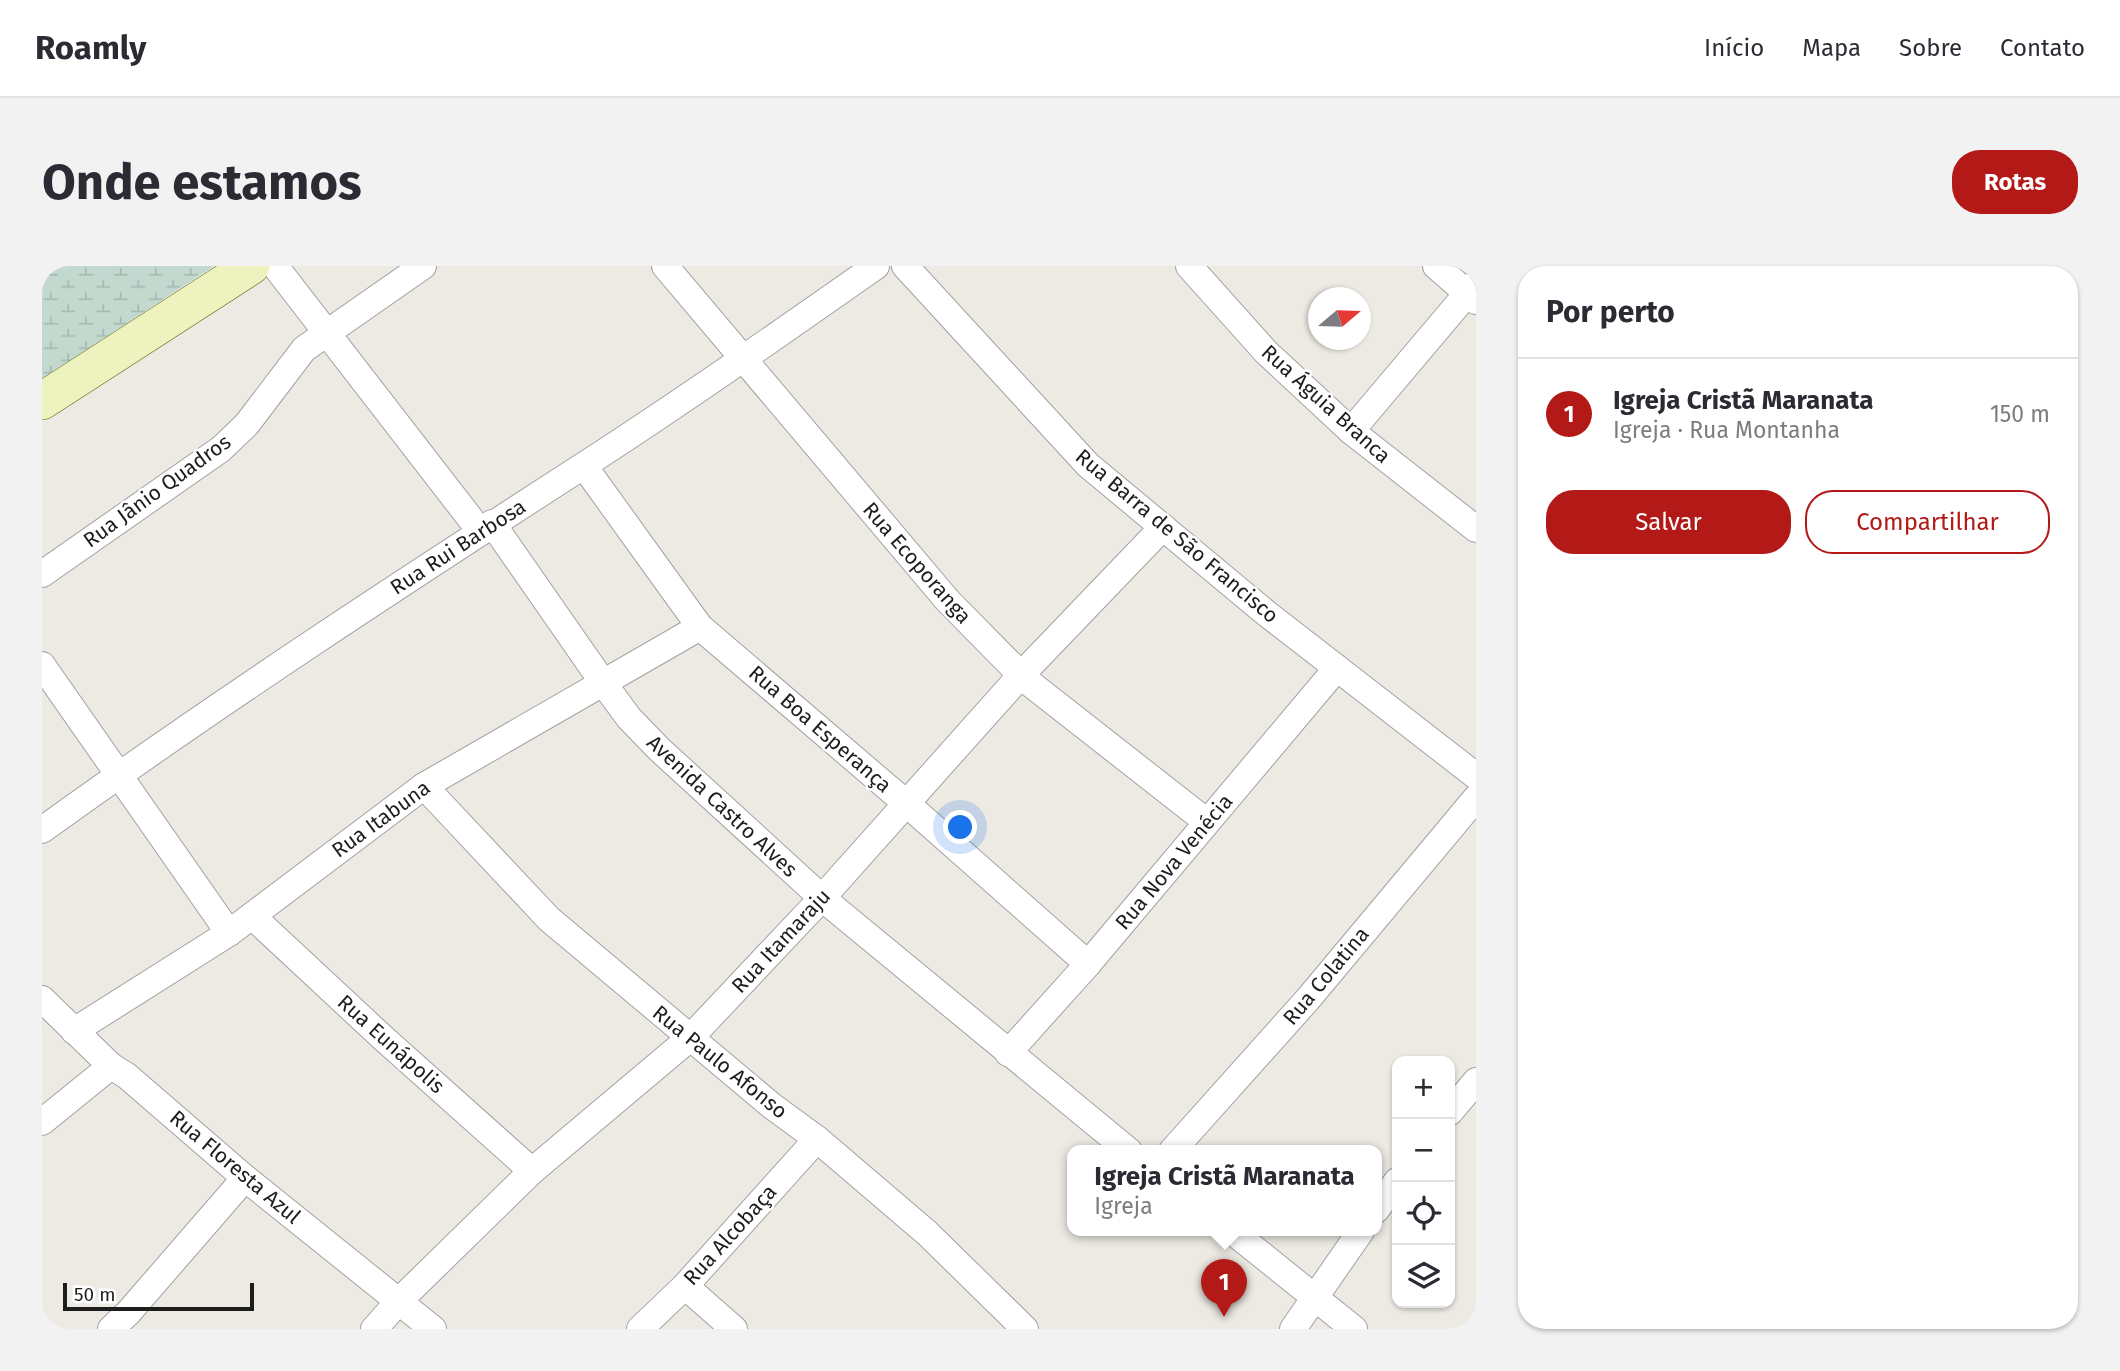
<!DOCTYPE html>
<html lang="pt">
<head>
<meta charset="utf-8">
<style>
  body { margin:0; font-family:"Fira Sans",sans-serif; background:#f2f2f3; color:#2b2b33 }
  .controls { position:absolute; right:21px; bottom:21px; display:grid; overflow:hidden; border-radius:14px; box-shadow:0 2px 5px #0004 }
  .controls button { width:63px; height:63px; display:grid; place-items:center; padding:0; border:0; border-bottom:2px solid #e1e1e2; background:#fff; color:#2b2b33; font:35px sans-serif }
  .compass { position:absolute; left:1266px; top:21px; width:63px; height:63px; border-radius:50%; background:#fff; box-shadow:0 2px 5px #0004; rotate:71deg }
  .scale { position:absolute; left:21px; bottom:18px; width:191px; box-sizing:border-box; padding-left:7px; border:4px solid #1d1d1d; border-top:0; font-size:19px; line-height:24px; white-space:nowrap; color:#1d1d1d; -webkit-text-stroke:5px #fff; paint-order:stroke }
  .you { position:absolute; left:919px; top:562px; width:24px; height:24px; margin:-18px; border:5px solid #fff; border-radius:50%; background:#1a73e8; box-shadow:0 0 0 10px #1a73e833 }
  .badge { display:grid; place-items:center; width:46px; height:46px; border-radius:50%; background:#b31a17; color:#fff; font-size:23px; font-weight:700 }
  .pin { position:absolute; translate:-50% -58px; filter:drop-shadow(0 2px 4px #0008) }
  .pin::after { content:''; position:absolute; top:37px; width:24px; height:21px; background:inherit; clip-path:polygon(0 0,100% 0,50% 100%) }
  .popup { position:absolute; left:1025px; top:879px; width:315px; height:91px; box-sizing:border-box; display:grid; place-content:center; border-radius:14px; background:#fff; filter:drop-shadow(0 2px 5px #0005); font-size:23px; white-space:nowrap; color:#7c7c81 }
  .popup b { font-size:26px; color:#2b2b33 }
  .popup::after { content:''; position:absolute; left:50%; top:100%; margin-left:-14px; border:14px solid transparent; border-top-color:#fff }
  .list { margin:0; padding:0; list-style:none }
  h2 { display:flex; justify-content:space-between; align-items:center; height:91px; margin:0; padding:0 28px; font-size:30px }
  h2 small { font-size:23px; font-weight:400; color:#7c7c81 }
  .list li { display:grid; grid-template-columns:46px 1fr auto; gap:21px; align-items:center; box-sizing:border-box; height:112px; padding:0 28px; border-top:2px solid #e1e1e2 }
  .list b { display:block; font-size:26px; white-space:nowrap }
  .list p { margin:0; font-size:23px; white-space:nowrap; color:#7c7c81 }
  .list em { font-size:23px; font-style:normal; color:#7c7c81 }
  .actions { display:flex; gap:14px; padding:21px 28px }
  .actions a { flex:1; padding:16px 0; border:2px solid #b31a17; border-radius:28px; text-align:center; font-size:24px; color:#b31a17 }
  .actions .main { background:#b31a17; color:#fff }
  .icon { flex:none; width:38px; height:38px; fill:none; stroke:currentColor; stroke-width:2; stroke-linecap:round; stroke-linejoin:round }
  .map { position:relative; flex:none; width:1434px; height:1063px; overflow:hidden; border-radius:28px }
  header { display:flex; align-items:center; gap:42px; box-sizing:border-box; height:98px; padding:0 35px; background:#fff; border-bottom:2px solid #e1e1e2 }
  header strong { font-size:33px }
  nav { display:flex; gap:38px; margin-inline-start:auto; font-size:24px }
  .intro { display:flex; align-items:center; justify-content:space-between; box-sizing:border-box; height:168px; padding:0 42px }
  h1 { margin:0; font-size:49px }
  .button { padding:18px 32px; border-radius:28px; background:#b31a17; color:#fff; font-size:24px; font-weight:700 }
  main { display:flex; gap:42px; padding:0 42px }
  aside { flex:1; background:#fff; border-radius:28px; box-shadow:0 2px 5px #0004 }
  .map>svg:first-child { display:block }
</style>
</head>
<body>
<header>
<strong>Roamly</strong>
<nav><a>Início</a><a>Mapa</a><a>Sobre</a><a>Contato</a></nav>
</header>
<div class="intro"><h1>Onde estamos</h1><a class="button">Rotas</a></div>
<main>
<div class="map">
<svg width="1434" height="1063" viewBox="0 0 1434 1063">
  <defs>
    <pattern id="wetland-marsh" width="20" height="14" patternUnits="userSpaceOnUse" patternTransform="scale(1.75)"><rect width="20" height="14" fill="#c3d9d0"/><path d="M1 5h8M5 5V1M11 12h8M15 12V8" fill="none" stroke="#a7bab2"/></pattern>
  </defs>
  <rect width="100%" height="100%" fill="#edeae4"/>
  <!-- wetland -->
  <polygon fill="url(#wetland-marsh)" points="0,0 172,0 0,113"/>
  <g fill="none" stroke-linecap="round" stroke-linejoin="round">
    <!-- street casing -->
    <g stroke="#a1a1a1" stroke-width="28">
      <g id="street">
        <polyline points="233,0 438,265"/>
        <polyline points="623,0 906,335 985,415 1165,556"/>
        <polyline points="863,0 1046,199 1224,347 1434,510"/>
        <polyline points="1147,0 1224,86 1309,165 1434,263"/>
        <polyline points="1394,0 1434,35"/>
        <polyline points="1309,165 1434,17"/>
        <polyline points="542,200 658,361 865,538 1046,698"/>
        <polyline points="450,257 562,418 587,452 617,483 780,632 1087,885"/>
        <polyline points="0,308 179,183 205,158 262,83 381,0"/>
        <polyline points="0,399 187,667"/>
        <polyline points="382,520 507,653 730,840 775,873 885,967 983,1063"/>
        <path d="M0 564C176 437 358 318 541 200 640 136 737 68 834 0"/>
        <polyline points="210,650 340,771 490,905"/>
        <polyline points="0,733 69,800 85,810 203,912 391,1063"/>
        <polyline points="32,765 187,667 382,520 658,361"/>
        <polyline points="966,787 1046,698 1295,402"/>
        <polyline points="1408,846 1434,815"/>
        <polyline points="0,856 69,800"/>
        <polyline points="1130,885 1266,733 1434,532"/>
        <polyline points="1334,944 1355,915"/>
        <polyline points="1190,965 1312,1063"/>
        <polyline points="643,1020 692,1063"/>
        <polyline points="69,1063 86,1047 203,912"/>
        <polyline points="332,1063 358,1034 490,905 648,772 780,632 979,409 1121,261"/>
        <polyline points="598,1063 643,1020 775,873"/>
        <polyline points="1251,1063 1319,965"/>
      </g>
    </g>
    <!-- secondary casing -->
    <g stroke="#5c6711" stroke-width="38">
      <polyline id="secondary" points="0,135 209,0"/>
    </g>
    <!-- street -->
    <use href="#street" stroke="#fff" stroke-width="26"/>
    <!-- secondary -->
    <use href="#secondary" stroke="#eef2be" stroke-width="37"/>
  </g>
  <g text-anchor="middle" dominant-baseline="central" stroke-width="5" stroke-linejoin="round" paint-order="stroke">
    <!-- street labels -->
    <g font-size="21" fill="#1d1d1d" stroke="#fff">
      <text transform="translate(1284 138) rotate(42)">Rua Águia Branca</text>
      <text transform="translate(115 225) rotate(-36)">Rua Jânio Quadros</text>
      <text transform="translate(1135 270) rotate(40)">Rua Barra de São Francisco</text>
      <text transform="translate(416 281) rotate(-33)">Rua Rui Barbosa</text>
      <text transform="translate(875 297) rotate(49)">Rua Ecoporanga</text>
      <text transform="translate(778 463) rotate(41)">Rua Boa Esperança</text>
      <text transform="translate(680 540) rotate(43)">Avenida Castro Alves</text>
      <text transform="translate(339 553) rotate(-36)">Rua Itabuna</text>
      <text transform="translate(1132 596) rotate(-50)">Rua Nova Venécia</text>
      <text transform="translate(739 675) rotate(-47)">Rua Itamaraju</text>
      <text transform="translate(1284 710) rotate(-50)">Rua Colatina</text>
      <text transform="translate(349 778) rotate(42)">Rua Eunápolis</text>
      <text transform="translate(678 796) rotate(39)">Rua Paulo Afonso</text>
      <text transform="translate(193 901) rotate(40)">Rua Floresta Azul</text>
      <text transform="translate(688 969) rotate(-48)">Rua Alcobaça</text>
    </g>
  </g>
</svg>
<div class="controls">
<button>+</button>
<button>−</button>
<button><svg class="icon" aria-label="locate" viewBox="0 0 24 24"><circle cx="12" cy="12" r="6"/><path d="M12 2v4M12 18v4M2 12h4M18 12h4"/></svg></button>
<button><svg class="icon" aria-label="layers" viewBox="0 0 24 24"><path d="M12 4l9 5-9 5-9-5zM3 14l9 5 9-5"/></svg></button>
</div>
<svg class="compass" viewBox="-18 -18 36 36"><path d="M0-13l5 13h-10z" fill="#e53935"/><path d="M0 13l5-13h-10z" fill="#7c7c81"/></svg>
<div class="scale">50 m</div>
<div class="you"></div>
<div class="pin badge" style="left:1182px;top:1051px">1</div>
<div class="popup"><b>Igreja Cristã Maranata</b>Igreja</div>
</div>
<aside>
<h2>Por perto<small></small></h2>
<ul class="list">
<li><span class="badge">1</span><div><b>Igreja Cristã Maranata</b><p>Igreja · Rua Montanha</p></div><em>150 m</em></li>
</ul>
<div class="actions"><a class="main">Salvar</a><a>Compartilhar</a></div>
</aside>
</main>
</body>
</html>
